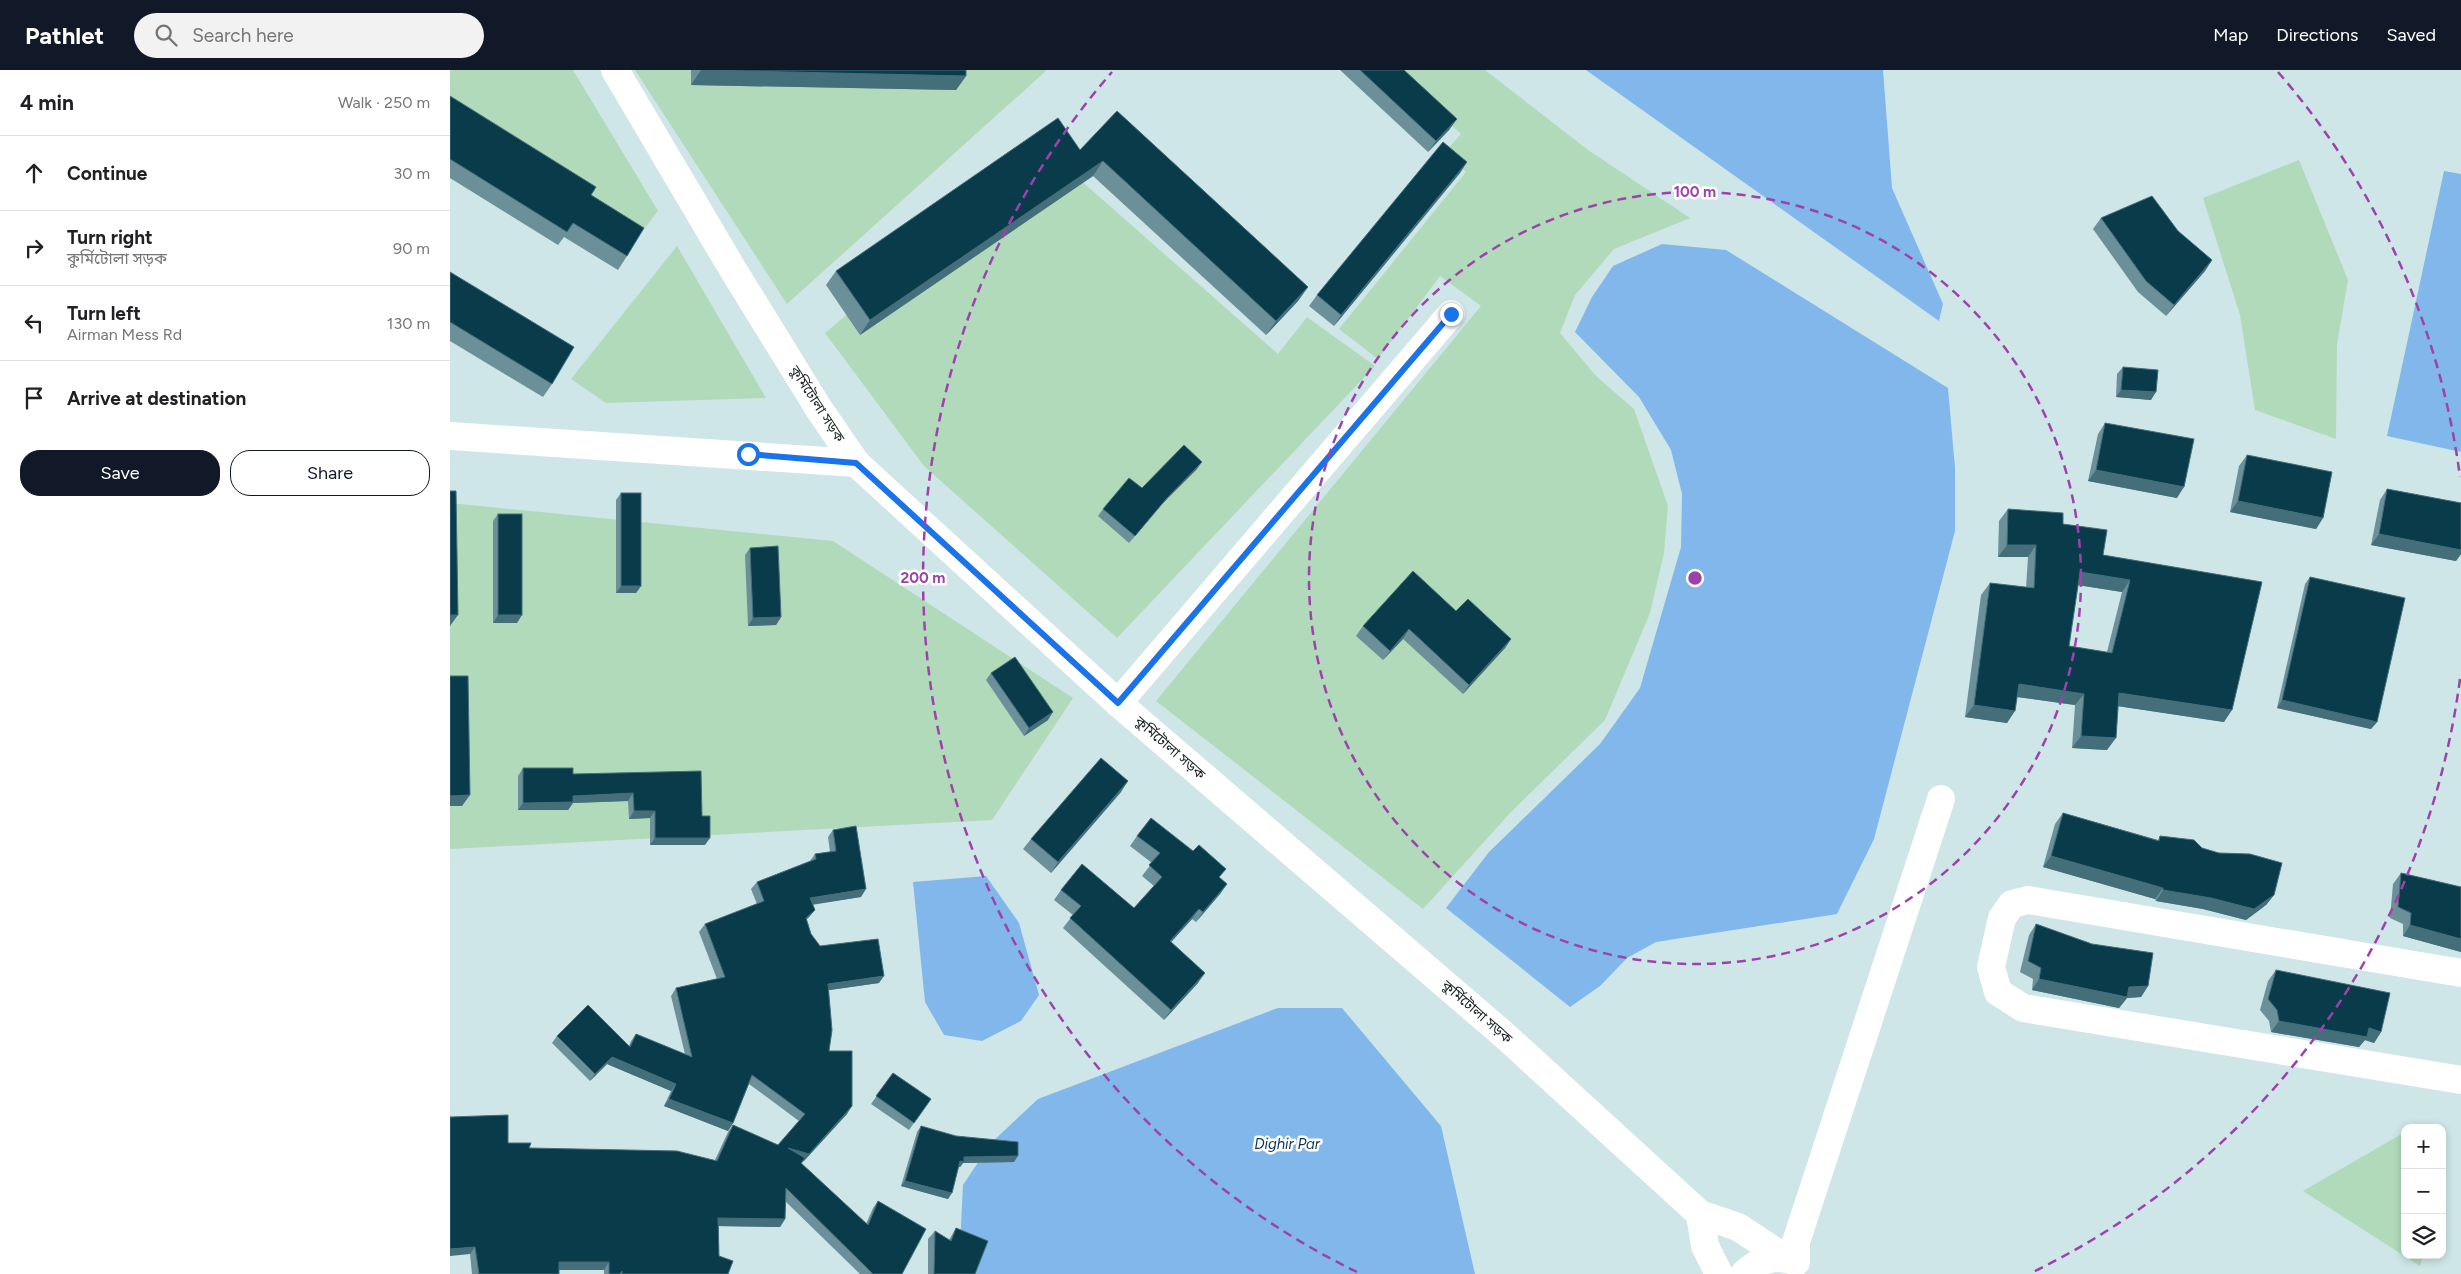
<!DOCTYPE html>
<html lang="en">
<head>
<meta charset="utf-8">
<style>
  body { margin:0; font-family:Figtree,"Noto Sans Bengali",sans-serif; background:#f2f2f2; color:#202124 }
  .controls { position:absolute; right:15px; bottom:15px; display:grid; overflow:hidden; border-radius:10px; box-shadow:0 2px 8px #0003 }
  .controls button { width:45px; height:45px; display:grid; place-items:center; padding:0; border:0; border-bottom:1px solid #e0e0e0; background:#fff; color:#202124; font:25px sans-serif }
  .stop { position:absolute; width:15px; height:15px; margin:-11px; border:4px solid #1a73e8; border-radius:50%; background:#fff }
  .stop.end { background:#1a73e8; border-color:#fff; box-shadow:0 1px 5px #0008 }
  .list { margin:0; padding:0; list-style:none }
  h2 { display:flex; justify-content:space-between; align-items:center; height:65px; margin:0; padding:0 20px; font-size:21px }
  h2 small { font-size:16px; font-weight:400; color:#757577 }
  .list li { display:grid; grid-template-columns:32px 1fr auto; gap:15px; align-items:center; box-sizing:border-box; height:75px; padding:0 20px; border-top:1px solid #e0e0e0 }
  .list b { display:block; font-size:19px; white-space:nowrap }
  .list p { margin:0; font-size:16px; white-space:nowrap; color:#757577 }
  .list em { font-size:16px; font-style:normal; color:#757577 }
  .actions { display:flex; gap:10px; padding:15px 20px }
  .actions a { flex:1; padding:11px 0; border:1px solid #111827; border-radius:20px; text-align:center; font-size:18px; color:#111827 }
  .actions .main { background:#111827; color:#fff }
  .icon { flex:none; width:28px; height:28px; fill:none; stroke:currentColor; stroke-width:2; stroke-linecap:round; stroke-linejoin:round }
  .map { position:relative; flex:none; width:2011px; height:1204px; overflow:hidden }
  header { display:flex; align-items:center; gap:30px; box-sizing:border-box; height:70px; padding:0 25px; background:#111827; color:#fff }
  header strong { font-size:24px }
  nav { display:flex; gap:28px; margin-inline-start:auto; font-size:18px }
  .search { width:350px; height:45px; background:#f2f2f2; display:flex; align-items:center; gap:12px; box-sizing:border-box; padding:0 18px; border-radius:28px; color:#757577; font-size:19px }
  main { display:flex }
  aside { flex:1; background:#fff }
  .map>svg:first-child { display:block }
</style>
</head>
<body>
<header>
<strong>Pathlet</strong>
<div class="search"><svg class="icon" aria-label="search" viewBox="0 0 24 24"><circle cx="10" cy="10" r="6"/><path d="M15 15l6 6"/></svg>Search here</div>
<nav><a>Map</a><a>Directions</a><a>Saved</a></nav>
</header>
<main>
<aside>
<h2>4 min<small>Walk · 250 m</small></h2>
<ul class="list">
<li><svg class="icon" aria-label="ahead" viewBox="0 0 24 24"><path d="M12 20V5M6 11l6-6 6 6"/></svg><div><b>Continue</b></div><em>30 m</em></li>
<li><svg class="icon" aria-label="right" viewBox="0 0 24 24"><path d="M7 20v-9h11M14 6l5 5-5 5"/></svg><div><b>Turn right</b><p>কুর্মিটোলা সড়ক</p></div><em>90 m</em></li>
<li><svg class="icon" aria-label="left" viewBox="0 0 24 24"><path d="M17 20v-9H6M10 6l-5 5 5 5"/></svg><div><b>Turn left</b><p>Airman Mess Rd</p></div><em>130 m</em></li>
<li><svg class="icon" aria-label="arrive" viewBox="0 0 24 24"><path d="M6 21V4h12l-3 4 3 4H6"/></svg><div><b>Arrive at destination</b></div></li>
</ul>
<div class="actions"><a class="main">Save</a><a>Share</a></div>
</aside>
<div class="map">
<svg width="2011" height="1204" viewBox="0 0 2011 1204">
  <rect width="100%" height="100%" fill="#cee6e7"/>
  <!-- green -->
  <g fill="#b1daba">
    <polygon points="0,0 123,0 208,141 191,163 0,40"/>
    <polygon points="185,0 597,0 337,234"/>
    <polygon points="944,0 1035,0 1138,80 1240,148 1164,179 1125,225 1110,263 1146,306 1184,339 1218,436 1214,483 1200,543 1155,650 1061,742 973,839 706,631 1031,236 990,206 928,289 889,259 1016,102 994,83 1011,64"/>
    <polygon points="595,79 828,284 857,247 925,296 667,568 474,396 375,263"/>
    <polygon points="1849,90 1898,210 1887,274 1886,369 1805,340 1790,245 1753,128"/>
    <polygon points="227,176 316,328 156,333 121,309"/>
    <polygon points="0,433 383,471 623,628 542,750 0,779"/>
    <polygon points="1955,1062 1955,1185 1973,1185 1970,1196 1853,1121"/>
  </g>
  <!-- water -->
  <g fill="#82b7ec">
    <polygon points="1136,0 1433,0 1442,118 1493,234 1489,251"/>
    <polygon points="1994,101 2011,104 2011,382 1937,366"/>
    <polygon points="1212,174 1276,180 1498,318 1505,398 1505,461 1424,769 1387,844 1206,872 1177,888 1150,916 1120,937 996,838 1039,782 1150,674 1190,618 1231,477 1232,424 1221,380 1189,327 1125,262 1142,227 1163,196"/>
    <polygon points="536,806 569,853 589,925 571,951 532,971 494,965 475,932 463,812"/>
    <polygon points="828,938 892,938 991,1056 1025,1204 519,1204 510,1176 513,1115 541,1073 588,1029"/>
  </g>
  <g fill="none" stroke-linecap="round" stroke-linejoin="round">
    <!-- minor -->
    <g stroke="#fff" stroke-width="28">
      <polyline points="165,0 282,198 369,339 406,393 668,633 1054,965 1250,1144 1288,1157 1337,1189"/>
      <polyline points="0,366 406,393"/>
      <polyline points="668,633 1001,244"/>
      <polyline points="2011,903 1578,830 1562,834 1552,848 1541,897 1548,922 1573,938 2011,1010"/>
      <polyline points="1250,1144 1255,1176 1269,1204"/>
      <polyline points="1346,1192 1346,1172 1491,729"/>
      <path d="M1294 1204C1309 1190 1324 1184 1344 1191"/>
    </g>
  </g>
  <!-- wall -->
  <g fill="#6c9099" fill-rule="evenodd">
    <polygon points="241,0 516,0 516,6 506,20 241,15"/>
    <polygon points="890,0 954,0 1007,49 999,60 978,82"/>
    <polygon points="0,26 141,125 177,186 168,200 114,167 108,175 0,108"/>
    <polygon points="667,41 858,217 848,231 816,265 643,106 410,265 376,215 386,201 630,80"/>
    <polygon points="1017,92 1010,103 884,256 859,236 867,225"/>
    <polygon points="1651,148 1728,161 1762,190 1755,201 1716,246 1688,222 1643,159"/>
    <polygon points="0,202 102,314 93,327 0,271"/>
    <polygon points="1673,297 1701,330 1666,327 1667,304"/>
    <polygon points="1655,353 1727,428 1638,411 1648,364"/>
    <polygon points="1797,385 1873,448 1866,459 1780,442 1789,396"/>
    <polygon points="747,399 711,435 679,473 648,446 653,439 692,418"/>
    <polygon points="1937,419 2011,433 2011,484 2006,491 1921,475 1930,430"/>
    <polygon points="171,423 191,516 186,523 166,523 166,430"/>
    <path d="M1558 439 1613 454 1653 485 1812 512 1774 652 1668 636 1657 680 1622 678 1625 635 1567 627 1557 653 1515 647 1531 525 1540 513 1576 518 1578 487H1548L1549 451ZM1628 515 1672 522 1657 582 1619 576Z"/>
    <polygon points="48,444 67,553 43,553 43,451"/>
    <polygon points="300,478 331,547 326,555 298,556 295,485"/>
    <polygon points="1860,507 1927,652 1921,659 1827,638 1855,514"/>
    <polygon points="1006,541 1061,569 1055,578 1013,624 953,569 933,590 906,566 913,556"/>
    <polygon points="541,603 598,650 574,666 536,610"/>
    <polygon points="73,698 123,704 252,746 255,775 200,775 200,748 179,749 178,731 123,733 118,740 68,740 68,706"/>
    <polygon points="671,722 601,803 573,779 581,769"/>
    <polygon points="1613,743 1708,770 1710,766 1752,778 1824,825 1816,835 1796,850 1753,839 1706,831 1705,829 1593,797 1605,754"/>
    <polygon points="383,760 411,827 363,834 365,840 359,847 356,850 361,864 370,876 429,913 379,920 379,981 397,1044 351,1094 416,1154 423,1138 428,1131 452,1204 410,1204 335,1131 335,1149 330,1157 269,1156 269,1186 278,1204 154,1204 154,1200 109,1200 109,1204 22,1204 20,1184 58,1073 79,1078 265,1090 278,1062 283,1055 328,1075 349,1051 299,1014 283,1053 278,1061 214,1036 221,1021 157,994 140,1011 102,973 107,966 179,976 181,971 186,964 235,984 221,926 226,918 267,909 249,862 255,854 307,834 301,819 307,812 360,791 365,784 380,782 378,767"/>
    <polygon points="687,766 770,808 777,814 770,824 746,852 742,849 721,872 748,913 714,950 613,858 623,845 604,830 611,820 684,838 704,816 692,806 702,793 680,776"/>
    <polygon points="1951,803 2011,817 2011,882 1953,866 1953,854 1940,848 1943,814"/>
    <polygon points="1586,854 1698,916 1691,927 1677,928 1669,938 1582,920 1583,909 1570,902 1579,865"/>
    <polygon points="1826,900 1931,962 1924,973 1915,970 1909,977 1821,962 1819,951 1810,940 1818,911"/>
    <polygon points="443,1003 481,1029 459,1060 421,1034"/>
    <polygon points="471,1056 564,1092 513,1093 510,1097 508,1097 498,1129 451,1116 467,1062"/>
    <polygon points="506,1158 525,1204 478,1204 478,1169 485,1161 499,1170"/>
  </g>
  <!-- shaded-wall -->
  <g fill="#446e7a">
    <polygon points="251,0 516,6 506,20 241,15"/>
    <polygon points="1007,49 999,60 978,82 986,71"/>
    <polygon points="653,91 643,106 410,265 420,250"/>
    <polygon points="1017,92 1010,103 884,256 891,245"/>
    <polygon points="1762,190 1755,201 1716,246 1724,235"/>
    <polygon points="858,217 848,231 816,265 826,251"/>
    <polygon points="1671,320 1706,322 1701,330 1666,327"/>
    <polygon points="752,392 747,399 711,435 679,473 685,466 717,428"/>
    <polygon points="1646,400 1734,417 1727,428 1638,411"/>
    <polygon points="1788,431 1873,448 1866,459 1780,442"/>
    <polygon points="1929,464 2011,480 2011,484 2006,491 1921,475"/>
    <polygon points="1557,475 1586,475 1578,487 1548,487"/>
    <polygon points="1630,502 1680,510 1672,522 1621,514"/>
    <polygon points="171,516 191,516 186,523 166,523"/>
    <polygon points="0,545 8,545 0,556"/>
    <polygon points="48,545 72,545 67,553 43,553"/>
    <polygon points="331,547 326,555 298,556 303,548"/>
    <polygon points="959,559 953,569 933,590 940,581"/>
    <polygon points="1061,569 1055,578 1013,624 1019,615"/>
    <polygon points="1569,614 1634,624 1625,635 1560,626"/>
    <polygon points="1669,623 1782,640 1774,652 1660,635"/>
    <polygon points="1832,630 1927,652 1921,659 1827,638"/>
    <polygon points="1524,635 1565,641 1557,653 1515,647"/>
    <polygon points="603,642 598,650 574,666 579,658"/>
    <polygon points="1631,666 1666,668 1657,680 1622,678"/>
    <polygon points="678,711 671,722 601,803 608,792"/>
    <polygon points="183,723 178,731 123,733 118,740 68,740 73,733 123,726"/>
    <polygon points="20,725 12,736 0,736 0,726"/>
    <polygon points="184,741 205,741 200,748 179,749"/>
    <polygon points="205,768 260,768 255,775 200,775"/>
    <polygon points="1601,786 1713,818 1705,829 1593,797"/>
    <polygon points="777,814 770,824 746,852 753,842"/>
    <polygon points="416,819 411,827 355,836 360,828"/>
    <polygon points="1713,820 1824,825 1816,835 1796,850 1753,839 1706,831"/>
    <polygon points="749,839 742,849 713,881 720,871"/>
    <polygon points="365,840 359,847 350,855 356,848"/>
    <polygon points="1960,855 2011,869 2011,882 1953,866"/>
    <polygon points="755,903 748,913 714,950 721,940"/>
    <polygon points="434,906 429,913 373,921 378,914"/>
    <polygon points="1589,909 1679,917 1698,916 1691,927 1677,928 1669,938 1582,920"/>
    <polygon points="1829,951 1919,958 1931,962 1924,973 1915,970 1909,977 1821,962"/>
    <polygon points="162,987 226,1014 221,1021 157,994 140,1011 145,1004"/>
    <polygon points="219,1029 283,1053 278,1061 214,1036"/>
    <polygon points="402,1036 397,1044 354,1091 353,1091 345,1101 338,1078"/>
    <polygon points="568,1086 564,1092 513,1093 510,1097 506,1097 510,1091 514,1087"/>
    <polygon points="455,1111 502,1123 498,1129 451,1116"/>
    <polygon points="268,1148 335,1149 330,1157 263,1156"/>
    <polygon points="25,1177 20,1184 0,1186 0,1179"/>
    <polygon points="109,1192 159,1192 154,1200 104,1200"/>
  </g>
  <!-- building -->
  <g fill="#093b4b" stroke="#446e7a" fill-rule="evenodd">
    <polygon points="251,0 516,0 516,6"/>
    <polygon points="910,0 954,0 1007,49 986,71"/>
    <polygon points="0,26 146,117 141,125 194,158 177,186 123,153 117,162 0,89"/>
    <polygon points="667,41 858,217 826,251 653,91 420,250 386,201 608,48 630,80"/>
    <polygon points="993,72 1017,92 891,245 867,225"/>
    <polygon points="1702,126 1728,161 1762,190 1724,235 1696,211 1651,148"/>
    <polygon points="0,202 124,277 102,314 0,252"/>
    <polygon points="1673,297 1708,300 1706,322 1671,320"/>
    <polygon points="1655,353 1744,369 1734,417 1646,400"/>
    <polygon points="734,375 752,392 717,428 685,466 653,439 679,408 692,418"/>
    <polygon points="1797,385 1882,402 1873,448 1788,431"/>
    <polygon points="1937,419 2011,433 2011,480 1929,464"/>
    <polygon points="0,421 6,421 8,545 0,545"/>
    <rect x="171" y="423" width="20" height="93"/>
    <path d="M1558 439 1613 443V454L1657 460 1653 485 1812 512 1782 640 1669 623 1666 668 1631 666 1634 624 1569 614 1565 641 1524 635 1540 513 1584 518 1586 475H1557ZM1630 502 1680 510 1662 583 1619 576Z"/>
    <rect x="48" y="444" width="24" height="101"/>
    <polygon points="328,476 331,547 303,548 300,478"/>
    <polygon points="963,501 1006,541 1018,529 1061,569 1019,615 959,559 940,581 913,556"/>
    <polygon points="1860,507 1955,528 1927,652 1832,630"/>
    <polygon points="565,587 603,642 579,658 541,603"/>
    <polygon points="0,606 18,606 20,725 0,726"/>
    <polygon points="651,688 678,711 608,792 581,769"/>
    <polygon points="73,698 123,698 123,704 251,701 252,746 260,746 260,768 205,768 205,741 184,741 183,723 123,726 123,732 73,733"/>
    <polygon points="1613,743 1709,771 1710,766 1744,770 1752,778 1769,783 1800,784 1832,793 1824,825 1804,839 1761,828 1713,820 1713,818 1601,786"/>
    <polygon points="701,748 743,781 749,775 776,799 769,807 777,814 753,842 749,839 720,871 755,903 721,940 620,848 631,836 611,820 632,794 684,838 712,807 699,795 710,783 687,766"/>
    <polygon points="406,756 416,819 360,828 365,840 356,848 361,864 370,876 428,869 434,906 378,914 382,960 379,981 402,981 402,1036 359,1084 338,1078 355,1088 351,1093 418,1155 428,1131 476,1159 452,1204 423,1204 336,1118 335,1149 268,1148 269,1186 283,1191 278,1204 172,1204 172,1201 170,1204 159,1204 159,1192 109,1192 109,1204 29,1204 25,1177 0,1179 0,1047 58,1045 58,1073 81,1073 79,1078 227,1081 267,1091 283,1055 328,1075 355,1044 302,1005 283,1053 219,1029 226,1014 162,987 145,1004 107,966 138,935 180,977 186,964 242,987 226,918 275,907 255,854 314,831 307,812 366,789 365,784 386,781 383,760"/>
    <polygon points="1951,803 2011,817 2011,869 1960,855 1961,843 1948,837"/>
    <polygon points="1586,854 1642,874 1703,883 1698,916 1679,917 1677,927 1589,909 1591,898 1578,891"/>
    <polygon points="1826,900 1940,923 1931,962 1919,958 1917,967 1829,951 1827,940 1818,929"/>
    <polygon points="443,1003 481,1029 464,1053 426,1026"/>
    <polygon points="471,1056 506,1066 568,1072 568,1086 514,1087 514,1092 510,1091 502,1123 455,1111"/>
    <polygon points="506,1158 538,1171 525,1204 484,1204 485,1161 501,1171"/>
  </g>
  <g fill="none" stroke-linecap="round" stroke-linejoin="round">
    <!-- route -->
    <polyline stroke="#1a73e8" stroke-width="6" points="298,384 406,393 668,633 1001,244"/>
  </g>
  <!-- distance rings -->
  <g fill="none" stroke="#9e42ab" stroke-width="2.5" stroke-dasharray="9 6">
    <circle cx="1245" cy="508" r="386"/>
    <path d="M2010 609A772 772 0 0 1 1583 1202M907 1202A772 772 0 0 1 662 2M1828 2A772 772 0 0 1 2010 407"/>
  </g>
  <g text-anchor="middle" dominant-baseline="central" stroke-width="5" stroke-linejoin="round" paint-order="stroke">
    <!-- street labels -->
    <g font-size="14" fill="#172021" stroke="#fff">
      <text transform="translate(367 334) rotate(57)">কুর্মিটোলা সড়ক</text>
      <text transform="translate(720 678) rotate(41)">কুর্মিটোলা সড়ক</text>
      <text transform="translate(1027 942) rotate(41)">কুর্মিটোলা সড়ক</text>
    </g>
    <!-- water labels -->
    <g font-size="15" font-style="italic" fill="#0d3457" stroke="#fff">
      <text x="837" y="1074">Dighir Par</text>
    </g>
  </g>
  <circle cx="1245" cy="508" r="8" fill="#9e42ab" stroke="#fff" stroke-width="2.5"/>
  <g font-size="15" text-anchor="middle" font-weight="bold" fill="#9e42ab" stroke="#fff" stroke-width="5" stroke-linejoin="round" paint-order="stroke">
    <text x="1245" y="127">100 m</text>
    <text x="473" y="513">200 m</text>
  </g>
</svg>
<div class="controls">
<button>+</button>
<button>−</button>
<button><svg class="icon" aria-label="layers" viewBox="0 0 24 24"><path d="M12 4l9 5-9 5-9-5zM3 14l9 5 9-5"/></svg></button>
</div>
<div class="stop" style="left:298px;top:384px"></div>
<div class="stop end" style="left:1001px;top:244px"></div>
</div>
</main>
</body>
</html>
